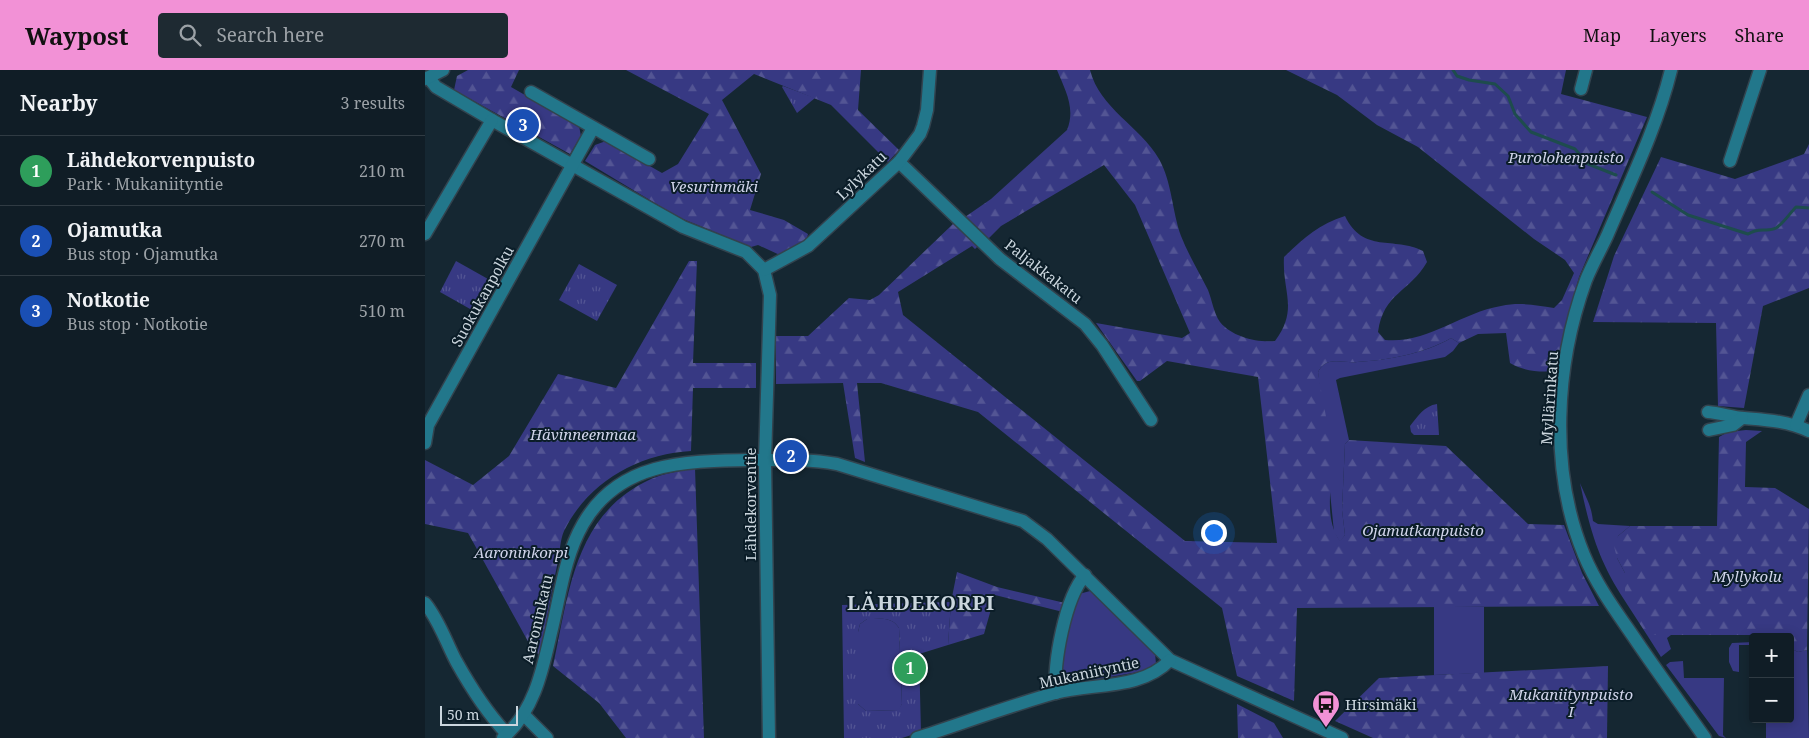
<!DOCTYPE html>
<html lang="en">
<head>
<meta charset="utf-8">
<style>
  body { margin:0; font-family:"Noto Serif",serif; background:#1e2a32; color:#f1f3f6 }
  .controls { position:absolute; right:15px; bottom:15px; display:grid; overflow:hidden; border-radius:5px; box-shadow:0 2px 12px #0003 }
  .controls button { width:45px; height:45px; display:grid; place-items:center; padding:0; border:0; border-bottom:1px solid #303b43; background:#101d26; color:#f1f3f6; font:25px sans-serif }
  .scale { position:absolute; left:15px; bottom:12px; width:78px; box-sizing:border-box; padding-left:5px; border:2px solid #cbd6de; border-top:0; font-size:14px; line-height:18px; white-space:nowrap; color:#cbd6de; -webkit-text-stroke:4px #0b1d28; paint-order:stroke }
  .you { position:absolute; left:788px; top:462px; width:18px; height:18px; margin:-12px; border:4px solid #fff; border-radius:50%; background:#1a73e8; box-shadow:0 0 0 8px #1a73e833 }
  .badge { display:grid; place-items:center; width:32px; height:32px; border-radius:50%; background:#f291d6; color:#fff; font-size:16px; font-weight:700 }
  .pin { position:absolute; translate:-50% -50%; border:2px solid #fff; box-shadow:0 1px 5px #0006 }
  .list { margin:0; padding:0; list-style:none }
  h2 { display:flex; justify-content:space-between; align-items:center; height:65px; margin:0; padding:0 20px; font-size:21px }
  h2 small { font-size:16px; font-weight:400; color:#9ca2a7 }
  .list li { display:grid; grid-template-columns:32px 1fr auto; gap:15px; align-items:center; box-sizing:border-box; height:70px; padding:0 20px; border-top:1px solid #303b43 }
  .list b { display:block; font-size:19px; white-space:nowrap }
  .list p { margin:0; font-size:16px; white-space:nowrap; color:#9ca2a7 }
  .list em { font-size:16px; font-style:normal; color:#9ca2a7 }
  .icon { flex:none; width:28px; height:28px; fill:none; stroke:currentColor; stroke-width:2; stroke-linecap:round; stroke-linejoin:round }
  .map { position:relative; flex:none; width:1384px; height:668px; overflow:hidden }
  header { display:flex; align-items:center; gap:30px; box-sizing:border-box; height:70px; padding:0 25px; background:#f291d6; color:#111 }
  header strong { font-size:24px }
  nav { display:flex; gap:28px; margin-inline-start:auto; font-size:18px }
  .search { width:350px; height:45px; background:#1e2a32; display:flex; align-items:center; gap:12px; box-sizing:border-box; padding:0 18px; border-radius:5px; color:#9ca2a7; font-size:19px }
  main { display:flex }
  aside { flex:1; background:#101d26 }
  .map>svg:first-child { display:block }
</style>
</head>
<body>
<header>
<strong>Waypost</strong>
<div class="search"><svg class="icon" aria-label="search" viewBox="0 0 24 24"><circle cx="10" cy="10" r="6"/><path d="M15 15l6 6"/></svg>Search here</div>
<nav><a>Map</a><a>Layers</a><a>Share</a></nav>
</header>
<main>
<aside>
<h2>Nearby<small>3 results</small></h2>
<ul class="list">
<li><span class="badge" style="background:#2e9e5b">1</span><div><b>Lähdekorvenpuisto</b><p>Park · Mukaniityntie</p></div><em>210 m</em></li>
<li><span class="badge" style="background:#1a4fb4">2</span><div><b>Ojamutka</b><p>Bus stop · Ojamutka</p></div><em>270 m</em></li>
<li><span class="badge" style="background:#1a4fb4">3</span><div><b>Notkotie</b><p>Bus stop · Notkotie</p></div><em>510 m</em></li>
</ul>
</aside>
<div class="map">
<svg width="1384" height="668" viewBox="0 0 1384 668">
  <defs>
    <pattern id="forest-firs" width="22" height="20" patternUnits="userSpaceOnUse" patternTransform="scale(1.25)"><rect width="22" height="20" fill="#373983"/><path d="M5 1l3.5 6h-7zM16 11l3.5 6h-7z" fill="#535594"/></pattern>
    <pattern id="park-tufts" width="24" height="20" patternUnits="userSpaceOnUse" patternTransform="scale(1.25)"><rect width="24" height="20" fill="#373983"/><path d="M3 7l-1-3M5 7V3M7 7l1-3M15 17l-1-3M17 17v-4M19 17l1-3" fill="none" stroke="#535594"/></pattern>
  </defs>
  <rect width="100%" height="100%" fill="#152732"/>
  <!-- grass -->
  <g fill="#373983">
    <path d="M1026 268 1034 273 1028 281 1020 287 915 308 911 310 924 370 920 374 917 440 920 465 915 472 909 462 893 302C896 297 898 294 904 292 913 290 923 293 932 292 963 290 999 284 1026 268Z"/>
    <path d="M1155 413C1161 428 1166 434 1168 451L1173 454 1205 456 1193 466 1192 488 1200 503V531C1173 490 1165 460 1155 413Z"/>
    <polygon points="665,521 673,525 730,583 731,594 719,601 656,612 647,612 636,604 642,559 654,524"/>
    <polygon points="1009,537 1059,537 1059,603 1009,605"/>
    <path d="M442 549C454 549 467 546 474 558L477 634 474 640 441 641 433 634V562L435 554Z"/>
    <polygon points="1222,565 1246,565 1242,568 1246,579 1236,587"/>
    <polygon points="1328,572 1328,575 1314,575 1314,602 1308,601 1304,592 1304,578 1307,573"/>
    <polygon points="1365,578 1373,582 1382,580 1384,668 1341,668 1341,649 1365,649"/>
    <polygon points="1258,591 1259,608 1299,608 1298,665 1301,668 1294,666 1241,595 1245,592"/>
  </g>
  <!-- forest -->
  <g fill="url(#forest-firs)">
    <polygon points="43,0 94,0 86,17 154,56 156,66 145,84 29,20 32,6"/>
    <polygon points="201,0 436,0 433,40 474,80 463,92 406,35 329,4 297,30 336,104 325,140 359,150 383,164 381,171 357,186 333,175 326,177 253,147 160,91 170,75 181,71 237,103 253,94 284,44"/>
    <path d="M632 0H665C675 39 714 55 734 89 747 112 747 141 756 166 763 184 774 202 783 220 787 230 789 244 795 252 807 267 833 273 850 271 874 239 857 222 859 187 879 168 894 154 920 146 938 184 969 166 998 181L1002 192C985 222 958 223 953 262L960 270C1002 274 1035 243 1076 236 1095 232 1110 235 1129 238L1137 230 1149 203 1140 190 1109 169 993 77 952 55 912 25 861 0H1141L1136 24 1222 47 1154 207 1141 254 1132 301C1115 302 1101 302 1085 293L1081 263 1053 264 1034 273 1026 268C998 284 964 290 932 292 923 293 913 290 904 292 898 294 896 297 893 302 897 330 905 359 906 387 908 414 898 448 915 471L920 465 917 440 920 374 924 370 1021 376 1103 454 1139 455 1157 503 1174 536 872 538 869 631 812 606 797 538 553 342 456 313H432L440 392 430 388 418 313 351 314V266H383L424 228 445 230 454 225 529 153 553 176 550 179 547 176 473 222 478 245 760 471 852 473 833 307 742 291 715 311H712L671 253 757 268 765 263 710 135 679 95 576 156 563 169 540 147 566 129 642 60C651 38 640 20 632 0Z"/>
    <polygon points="1384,74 1384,218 1338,236 1319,338 1293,336 1291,253 1168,252 1189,186 1236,87 1310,109 1379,84"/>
    <path d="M264 191H272L268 293H331V318H268L266 381C213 384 163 412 139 461 135 470 135 482 133 491 126 523 121 554 115 586L105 575 43 463 0 454V390L48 415 84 386 133 304 191 318Z"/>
    <polygon points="1321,360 1337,361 1321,372 1320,417 1350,418 1384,439 1382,580 1373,582 1365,578 1365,567 1346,565 1222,565 1200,531 1200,503 1192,488 1189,476 1193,466 1205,456 1292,456 1294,367 1303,362"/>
    <path d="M270 398 279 668H201L174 633 128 596C144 523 149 444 226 409 239 403 256 401 270 398Z"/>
    <polygon points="532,502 572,517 640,533 638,542 570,525 559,564 523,575 526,532"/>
    <polygon points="1183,596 1182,668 948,668 910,651 954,608"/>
    <polygon points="812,634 849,653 858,668 813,668"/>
  </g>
  <!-- park -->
  <g fill="url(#park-tufts)" fill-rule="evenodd">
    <polygon points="358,16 390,28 372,43 357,17"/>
    <polygon points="31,191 63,209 69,217 54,244 15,222"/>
    <polygon points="154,194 192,215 172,251 134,230"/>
    <path d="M1012 334 1014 365H989L986 362 985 356C993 346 999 336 1012 334Z"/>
    <path d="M526 532 523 575 494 584 496 662 477 668H419L417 535ZM442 549C454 549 467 546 474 558L477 634 473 640 441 641 433 634V562L435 554Z"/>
  </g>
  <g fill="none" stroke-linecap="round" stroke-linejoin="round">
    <!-- stream -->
    <g stroke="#1e4c4d" stroke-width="3">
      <polyline points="1028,0 1032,6 1044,10 1070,14 1083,26 1090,44 1106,62 1150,79 1163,94 1191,105"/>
      <path d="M1227 122 1263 145 1323 164C1335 156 1342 163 1351 158 1358 154 1365 143 1371 137L1384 138"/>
    </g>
    <!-- minor casing -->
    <g stroke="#32434e" stroke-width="15">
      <g id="minor">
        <path d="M1246 0C1232 57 1205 112 1182 166 1175 181 1167 195 1161 210 1130 295 1124 400 1159 485 1171 514 1190 540 1208 566 1231 600 1256 634 1280 668"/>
        <polyline points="4,8 11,17 67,50 258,157 321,182 339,200 345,225 340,390 344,668"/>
        <polyline points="0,9 18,0"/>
        <polyline points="1156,19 1161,0"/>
        <polyline points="106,22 224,89"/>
        <polyline points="1305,91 1335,0"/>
        <polyline points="474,92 575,189 660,254 677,275 726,350"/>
        <polyline points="0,164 67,50"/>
        <polyline points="339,200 383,176 474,92 495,64 498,56 502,40 505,0"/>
        <path d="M1283 342C1295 343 1307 347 1319 348 1342 350 1362 351 1384 361"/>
        <polyline points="1371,355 1384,325"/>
        <polyline points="1284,360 1308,355 1317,348"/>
        <polyline points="0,373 3,355 168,58"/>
        <path d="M0 533C14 550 21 572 31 591 46 618 61 642 82 664"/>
        <path d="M631 623C628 593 640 528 660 505"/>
        <polyline points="99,645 122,668"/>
        <path d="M78 668C109 641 117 602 126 563 135 527 139 487 158 454 194 391 261 391 325 390 354 390 383 389 412 394L598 451 622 469 745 590 917 668"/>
        <path d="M492 668C538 653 584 636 630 623 668 613 717 620 745 590"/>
      </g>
    </g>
    <!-- minor -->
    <use href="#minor" stroke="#22778b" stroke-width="12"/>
  </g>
  <!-- icons -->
  <defs>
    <g id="bus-pin" transform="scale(1.4375)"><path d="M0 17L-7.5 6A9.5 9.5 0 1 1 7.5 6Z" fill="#f291d6" stroke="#0b1d28"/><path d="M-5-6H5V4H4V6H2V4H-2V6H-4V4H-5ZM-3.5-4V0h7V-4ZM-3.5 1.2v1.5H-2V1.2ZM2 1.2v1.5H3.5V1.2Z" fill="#111"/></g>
  </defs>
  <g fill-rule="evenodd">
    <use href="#bus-pin" x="901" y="634"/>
  </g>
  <g text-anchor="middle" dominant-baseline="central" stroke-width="4" stroke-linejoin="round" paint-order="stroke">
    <!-- park labels -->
    <g font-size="15" font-style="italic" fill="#d1d5eb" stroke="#0b1d28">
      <text x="1141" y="87">Purolohenpuisto</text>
      <text x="289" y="116">Vesurinmäki</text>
      <text x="158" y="364">Hävinneenmaa</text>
      <text x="998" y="460">Ojamutkanpuisto</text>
      <text x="96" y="482">Aaroninkorpi</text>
      <text x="1322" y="506">Myllykolu</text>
      <text x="1146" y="624">Mukaniitynpuisto<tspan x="1146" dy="17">I</tspan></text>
    </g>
    <!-- street labels -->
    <g font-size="15" fill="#cbd6de" stroke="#0b1d28">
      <text transform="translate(436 105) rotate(-44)">Lylykatu</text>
      <text transform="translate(619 201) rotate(38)">Paljakkakatu</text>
      <text transform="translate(57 226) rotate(-61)">Suokukanpolku</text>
      <text transform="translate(1124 328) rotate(-86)">Myllärinkatu</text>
      <text transform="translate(325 434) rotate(-90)">Lähdekorventie</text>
      <text transform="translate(112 549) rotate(-77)">Aaroninkatu</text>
      <text transform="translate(664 602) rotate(-12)">Mukaniityntie</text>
    </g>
    <!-- poi labels -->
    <g font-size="15" fill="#cbd6de" stroke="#0b1d28" text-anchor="start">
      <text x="920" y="634">Hirsimäki</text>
    </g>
    <!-- district labels -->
    <g font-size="20" font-weight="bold" letter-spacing="1" fill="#cbd6de" stroke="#0b1d28">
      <text x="496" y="532">LÄHDEKORPI</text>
    </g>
  </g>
</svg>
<div class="controls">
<button>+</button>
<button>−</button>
</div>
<div class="scale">50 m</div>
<div class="you"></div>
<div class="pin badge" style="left:485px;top:598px;background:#2e9e5b">1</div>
<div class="pin badge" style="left:366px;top:386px;background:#1a4fb4">2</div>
<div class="pin badge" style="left:98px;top:55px;background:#1a4fb4">3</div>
</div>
</main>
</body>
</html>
